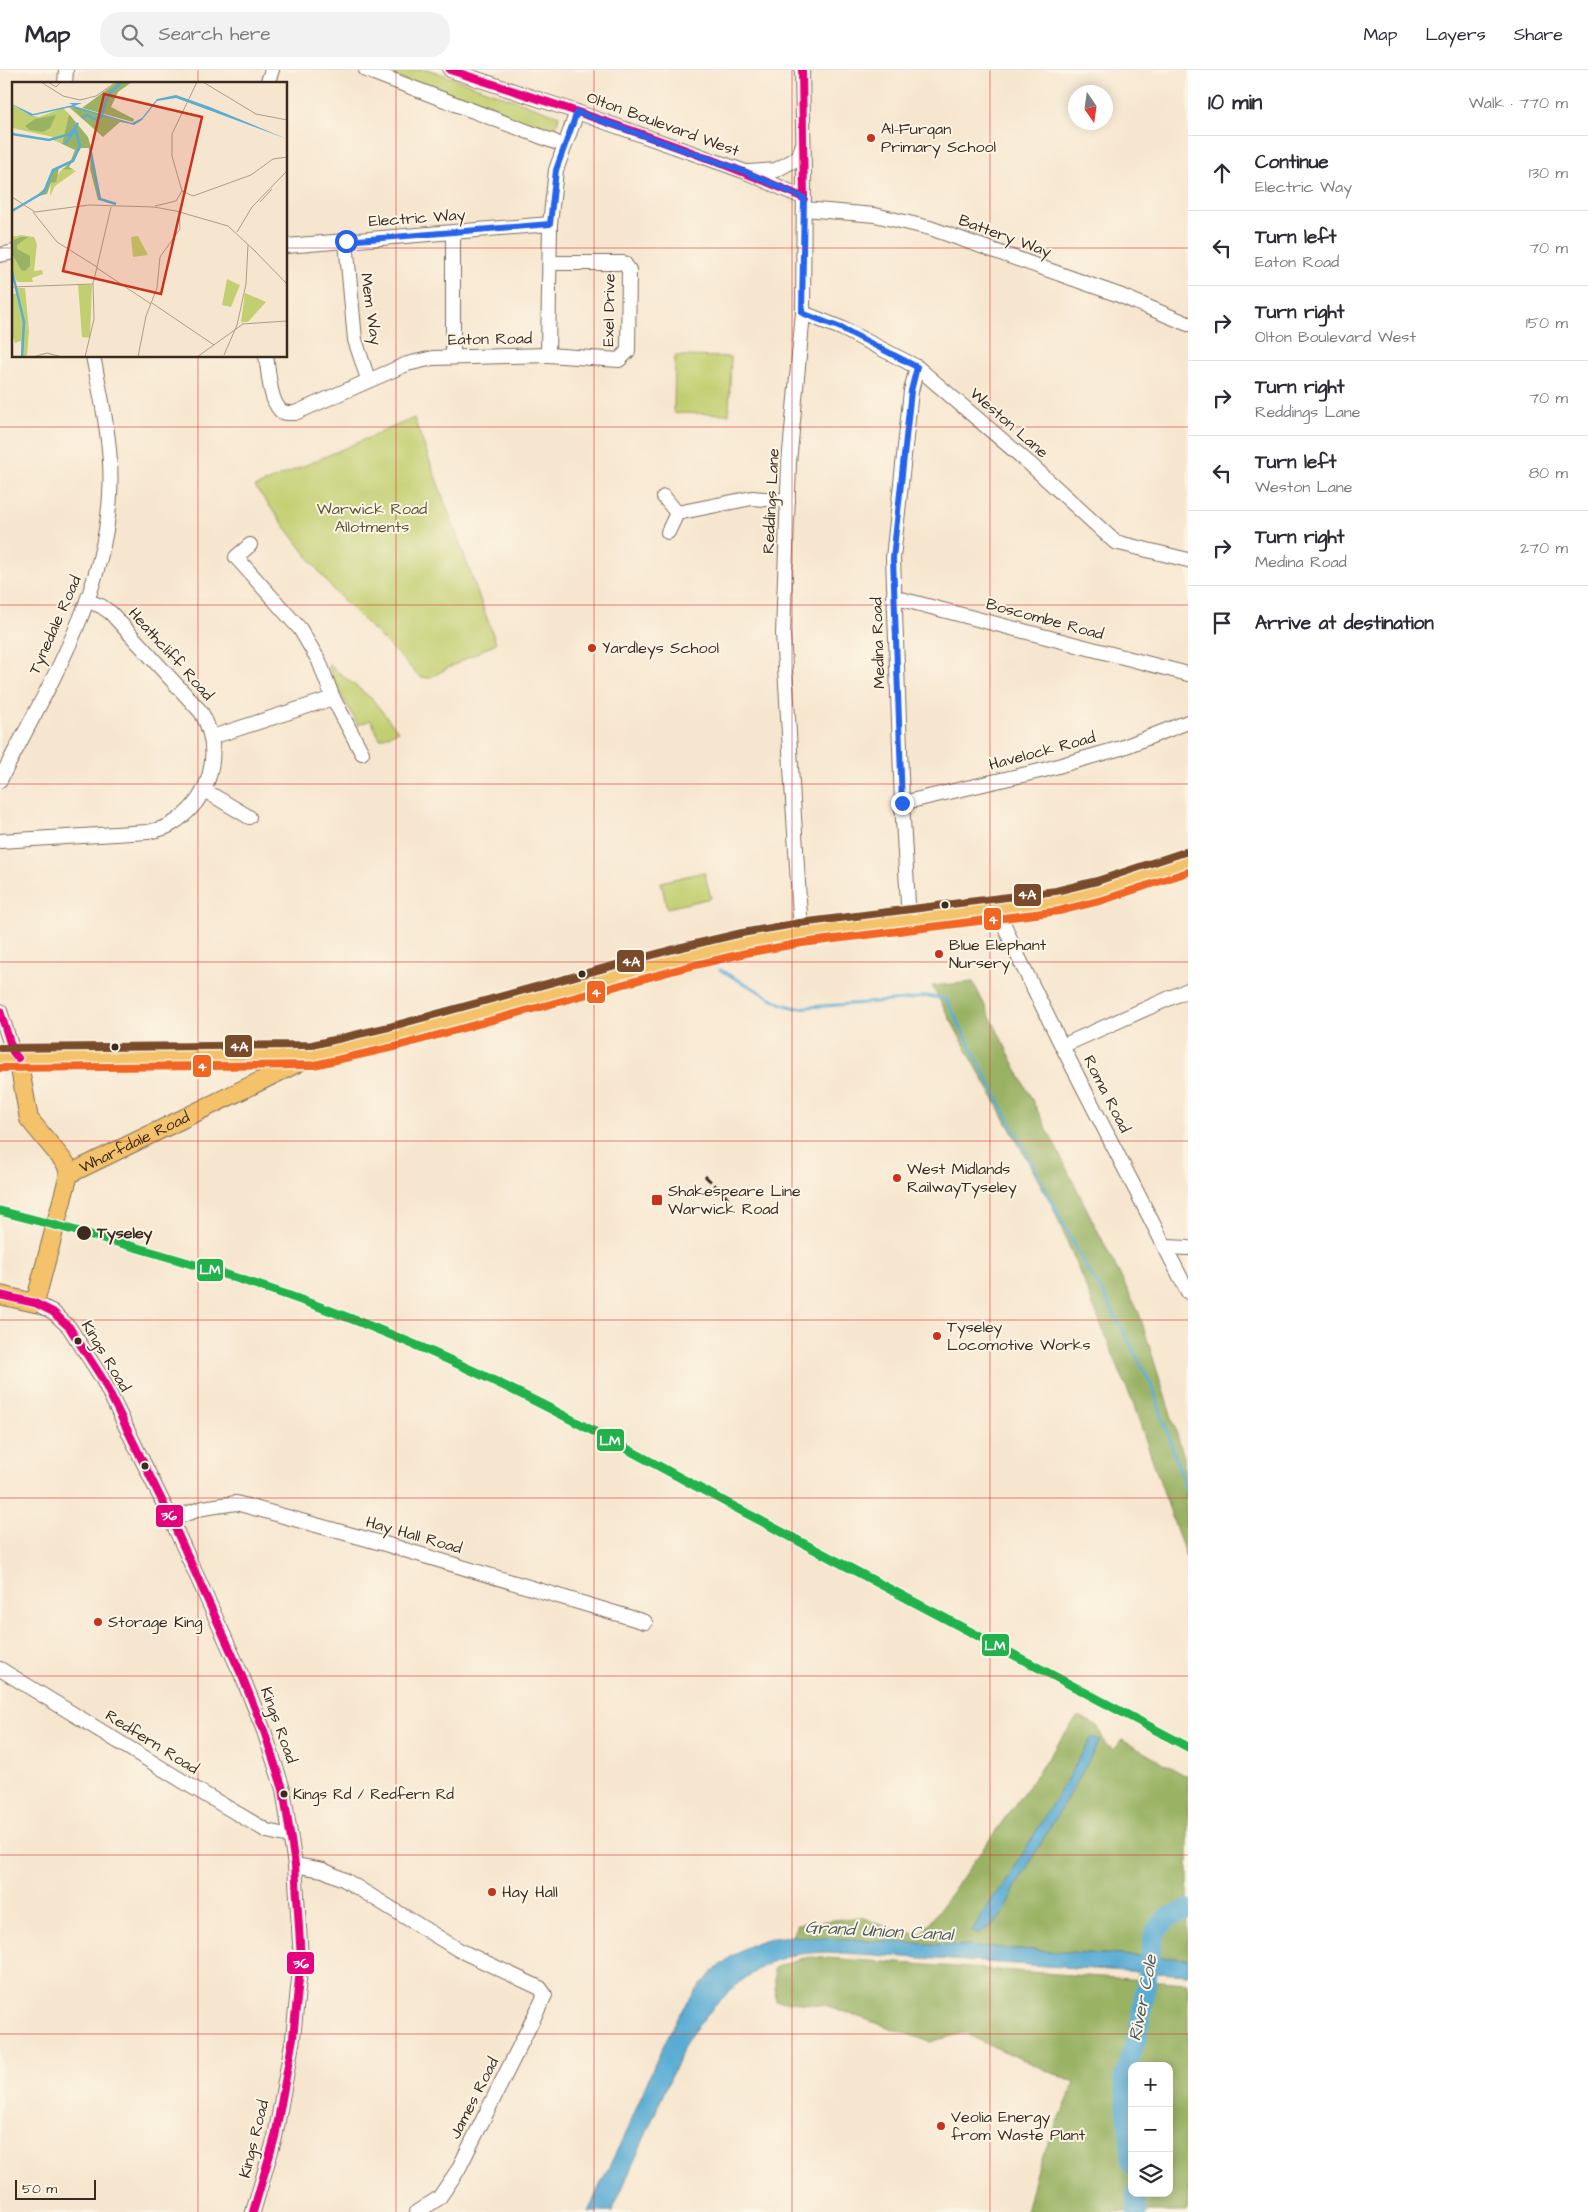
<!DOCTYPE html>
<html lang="en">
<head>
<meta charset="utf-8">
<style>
  body { margin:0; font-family:"Architects Daughter",sans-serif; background:#f2f2f3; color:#2b2b33 }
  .controls { position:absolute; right:15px; bottom:15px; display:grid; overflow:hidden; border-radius:10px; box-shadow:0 2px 12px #0003 }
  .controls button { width:45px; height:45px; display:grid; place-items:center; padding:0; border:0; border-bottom:1px solid #e1e1e2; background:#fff; color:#2b2b33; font:25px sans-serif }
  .compass { position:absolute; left:1068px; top:15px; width:45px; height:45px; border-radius:50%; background:#fff; box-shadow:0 2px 12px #0003; rotate:167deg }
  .scale { position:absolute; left:15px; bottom:12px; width:81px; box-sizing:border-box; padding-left:5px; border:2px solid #3b2a1e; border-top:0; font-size:14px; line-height:18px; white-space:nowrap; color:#3b2a1e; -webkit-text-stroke:4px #fcf5e5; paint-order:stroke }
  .stop { position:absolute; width:15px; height:15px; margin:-11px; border:4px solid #2563eb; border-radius:50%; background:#fff }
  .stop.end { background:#2563eb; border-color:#fff; box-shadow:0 1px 5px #0008 }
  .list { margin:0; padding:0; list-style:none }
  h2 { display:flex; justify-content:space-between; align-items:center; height:65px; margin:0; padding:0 20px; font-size:21px }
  h2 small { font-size:16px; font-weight:400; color:#7c7c81 }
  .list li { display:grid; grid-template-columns:32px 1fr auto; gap:15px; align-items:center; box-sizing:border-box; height:75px; padding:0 20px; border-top:1px solid #e1e1e2 }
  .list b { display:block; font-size:19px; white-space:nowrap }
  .list p { margin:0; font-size:16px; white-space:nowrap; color:#7c7c81 }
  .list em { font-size:16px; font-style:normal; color:#7c7c81 }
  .icon { flex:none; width:28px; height:28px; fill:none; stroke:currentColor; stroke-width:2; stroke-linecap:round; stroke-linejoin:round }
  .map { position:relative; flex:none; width:1188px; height:2142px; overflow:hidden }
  header { display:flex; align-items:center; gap:30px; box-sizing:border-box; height:70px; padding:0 25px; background:#fff; border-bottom:1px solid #e1e1e2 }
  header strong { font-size:24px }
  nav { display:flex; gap:28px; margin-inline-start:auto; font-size:18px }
  .search { width:350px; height:45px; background:#f2f2f3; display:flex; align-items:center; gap:12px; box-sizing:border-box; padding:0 18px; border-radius:20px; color:#7c7c81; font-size:19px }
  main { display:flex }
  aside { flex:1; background:#fff }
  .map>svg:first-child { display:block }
</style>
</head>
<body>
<header>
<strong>Map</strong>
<div class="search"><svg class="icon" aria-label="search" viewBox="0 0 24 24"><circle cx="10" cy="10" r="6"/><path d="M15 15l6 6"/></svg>Search here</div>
<nav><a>Map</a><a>Layers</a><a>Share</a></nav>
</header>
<main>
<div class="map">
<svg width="1188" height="2142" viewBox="0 0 1188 2142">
  <rect width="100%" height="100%" fill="#fcf5e5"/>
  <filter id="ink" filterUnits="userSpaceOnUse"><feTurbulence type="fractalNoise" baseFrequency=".02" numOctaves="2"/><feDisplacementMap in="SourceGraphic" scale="10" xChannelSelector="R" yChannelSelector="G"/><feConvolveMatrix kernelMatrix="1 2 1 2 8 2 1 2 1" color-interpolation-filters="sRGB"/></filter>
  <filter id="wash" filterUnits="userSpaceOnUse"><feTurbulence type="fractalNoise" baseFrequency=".0096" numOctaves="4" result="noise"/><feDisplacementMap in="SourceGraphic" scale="20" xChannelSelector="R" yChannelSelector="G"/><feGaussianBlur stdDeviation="1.12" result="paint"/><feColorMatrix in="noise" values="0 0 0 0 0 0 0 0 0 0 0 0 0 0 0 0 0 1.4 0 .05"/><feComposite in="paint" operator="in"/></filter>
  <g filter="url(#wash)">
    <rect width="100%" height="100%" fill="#f7e6cf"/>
    <!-- green -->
    <g fill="#c2cf71" stroke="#7e7c48">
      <polygon points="376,0 430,0 559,46 554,66"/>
      <polygon points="675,286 731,287 729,344 674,343"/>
      <polygon points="414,348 496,573 429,608 420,607 334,521 255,417"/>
      <polygon points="328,594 372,629 398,661 380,669 371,650 358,655 334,612"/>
      <polygon points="704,802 711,828 667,838 661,812"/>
    </g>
    <!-- forest -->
    <g fill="#99b263" stroke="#6a6e40" fill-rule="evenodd">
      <polygon points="973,912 1139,1243 1184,1387 1188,1493 1134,1336 1053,1137 932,916"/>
      <polygon points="1078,1646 1098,1657 1105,1674 1114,1680 1122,1670 1188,1707 1188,1889 792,1866 797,1854 862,1847 892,1859 922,1864"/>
      <path d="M811 1887 1188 1913V2142H1026L1036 2102 1075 2013 963 1963 930 1972 825 1935 776 1931 774 1898 798 1889ZM1132 1996H1169V2123H1132Z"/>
    </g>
    <!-- water -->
    <g fill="#59acd4" stroke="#4a6b79">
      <path d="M1092 1667 1100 1671 1015 1818C1002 1845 1006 1848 977 1864L972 1862 993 1828 1004 1815Z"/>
      <path d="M792 1866 1188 1889V1905L827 1882C813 1883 799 1883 785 1887 744 1900 710 1938 686 1972L612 2142H588C602 2109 619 2078 633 2046 660 1982 687 1903 755 1873 766 1868 781 1867 792 1866Z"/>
    </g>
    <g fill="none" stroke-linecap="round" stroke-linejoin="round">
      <!-- stream -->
      <polyline stroke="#59acd4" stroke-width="3" points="720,900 782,934 796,938 905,930 928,926 946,929 1087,1199 1104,1224 1153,1318 1188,1426"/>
      <!-- river -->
      <g stroke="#59acd4" stroke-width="20">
        <polyline points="1132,2094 1124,2006 1138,1964 1154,1864 1168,1847 1188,1840"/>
        <polyline points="1135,2123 1137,2142"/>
      </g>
    </g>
  </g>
  <g filter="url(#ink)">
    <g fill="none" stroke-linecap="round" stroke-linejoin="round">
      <!-- minor casing -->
      <g stroke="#7d6c5c" stroke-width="16">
        <g id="minor">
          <polyline points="366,0 555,72"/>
          <polyline points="450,0 577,42 746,102 804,128"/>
          <polyline points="65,14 66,0"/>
          <polyline points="267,14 272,0"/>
          <polyline points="749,102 776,100 798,88 803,74"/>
          <polyline points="804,139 875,145 930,158 1119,225 1188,254"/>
          <polyline points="453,163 453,286"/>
          <polyline points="346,171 355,270 368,309"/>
          <polyline points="286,176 550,154"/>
          <polyline points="0,185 14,182"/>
          <polyline points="803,243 841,258 917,297 1030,394 1115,472 1188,490"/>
          <polyline points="548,285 619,290 628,281 629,200 624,193 550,193"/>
          <path d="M266 286C269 302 269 328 280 340 284 344 290 343 295 343L407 294 433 288 548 285 550 154 556 100 577 42"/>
          <polyline points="664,427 677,443"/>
          <polyline points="668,462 677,443 752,428 788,431"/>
          <polyline points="250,475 236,487 300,559 319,591 333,628 362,683"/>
          <polyline points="893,527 1188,604"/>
          <polyline points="212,667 333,628"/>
          <path d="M0 710C46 620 104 529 110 425 113 378 102 332 93 286"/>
          <polyline points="204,720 249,747"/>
          <polyline points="902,733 1044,700 1121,678 1188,652"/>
          <path d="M0 771 148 762C155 760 164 759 170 755 211 731 224 682 201 642L111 543 101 536 88 531"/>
          <polyline points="998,840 1013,876 1062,976 1188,1222"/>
          <polyline points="909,850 902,733 893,488 911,321 917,297"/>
          <polyline points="801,863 783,564 789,393 803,243 804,102 802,0"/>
          <polyline points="0,941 13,982 18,988"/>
          <polyline points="1062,976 1188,920"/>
          <polyline points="1166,1177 1188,1178"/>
          <polyline points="35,1233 53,1242 69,1257 102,1308 171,1449 242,1606 264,1661 283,1719 295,1795 301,1889 293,1968 275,2067 253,2142"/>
          <polyline points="171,1449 203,1438 236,1433 385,1474 645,1552"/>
          <polyline points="0,1599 194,1718 267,1761 290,1766"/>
          <polyline points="295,1795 323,1800 345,1810 459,1880 540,1918 545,1925 458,2100 439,2128 417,2142"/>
        </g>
      </g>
      <!-- major casing -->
      <g stroke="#7d6c5c" stroke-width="20">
        <g id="major">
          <polyline points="18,988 29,1049 66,1094 69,1104"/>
          <path id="s1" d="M0 1225 35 1233 69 1104 312 986"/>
        </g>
      </g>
      <!-- highway casing -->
      <g stroke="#7d6c5c" stroke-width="24">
        <polyline id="highway" points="0,988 52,989 313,985 391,967 681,888 744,873 801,863 998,840 1058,831 1100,821 1188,791"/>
      </g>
      <!-- minor -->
      <use href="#minor" stroke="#fff" stroke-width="14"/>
      <!-- major -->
      <use href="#major" stroke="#f3c26a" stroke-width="18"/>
      <!-- highway -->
      <use href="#highway" stroke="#f3c26a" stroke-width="21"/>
      <!-- rail -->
      <polyline stroke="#3b2a1e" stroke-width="3" stroke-dasharray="8 4" stroke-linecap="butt" points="705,1106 728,1128"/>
      <!-- bus-1 casing -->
      <g stroke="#fcf5e5" stroke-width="11">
        <g id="bus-1">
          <path d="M450 0C569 39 690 77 804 128L802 0"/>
          <polyline points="0,941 13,982 18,988"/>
          <polyline points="0,1225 35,1233 53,1242 69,1257 102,1308 171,1449 242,1606 264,1661 283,1719 295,1795 301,1889 293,1968 275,2067 253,2142"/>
        </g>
      </g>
      <!-- bus-2 casing -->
      <g stroke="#fcf5e5" stroke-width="11">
        <polyline id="bus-2" points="0,998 314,995 394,977 683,898 746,883 802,873 1059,841 1103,830 1188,802"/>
      </g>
      <!-- bus-3 casing -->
      <g stroke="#fcf5e5" stroke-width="11">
        <polyline id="bus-3" points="0,978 312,975 389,957 678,878 742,863 800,853 1056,821 1097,811 1185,782"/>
      </g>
      <!-- bus-1 -->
      <use href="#bus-1" stroke="#e5007d" stroke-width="8"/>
      <!-- bus-2 -->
      <use href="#bus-2" stroke="#f26522" stroke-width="8"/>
      <!-- bus-3 -->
      <use href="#bus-3" stroke="#7a4b2a" stroke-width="8"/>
      <!-- rail-1 casing -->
      <g stroke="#fcf5e5" stroke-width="12">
        <path id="rail-1" d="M0 1141C134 1175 267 1213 394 1266 511 1314 619 1375 729 1434 882 1515 1035 1596 1188 1677"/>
      </g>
      <!-- rail-1 -->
      <use href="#rail-1" stroke="#22b24c" stroke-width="9"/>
    </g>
  </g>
  <g fill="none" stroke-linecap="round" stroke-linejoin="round" filter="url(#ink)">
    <!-- route -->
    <polyline stroke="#2563eb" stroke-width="6" points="346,171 550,154 556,100 577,42 746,102 804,128 802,243 841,258 917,297 911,321 893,488 902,733"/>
  </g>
  <!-- grid -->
  <path fill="none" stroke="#d62828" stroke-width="1" stroke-opacity="0.55" d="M198 0V14M396 0V2142M594 0V2142M792 0V2142M990 0V2142M0 178H14M286 178H1188M198 286V2142M0 357H1188M0 535H1188M0 714H1188M0 892H1188M0 1071H1188M0 1250H1188M0 1428H1188M0 1606H1188M0 1785H1188M0 1964H1188"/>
  <!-- markers -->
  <g fill="#c8321e" stroke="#fcf5e5" stroke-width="2">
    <circle cx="871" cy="68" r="5"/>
    <circle cx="592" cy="578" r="5"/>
    <circle cx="939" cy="884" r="5"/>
    <circle cx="897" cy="1108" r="5"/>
    <rect x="651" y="1124" width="12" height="12" rx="2.5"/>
    <circle cx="937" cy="1266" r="5"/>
    <circle cx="98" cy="1552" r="5"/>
    <circle cx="492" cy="1822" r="5"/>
    <circle cx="941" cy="2056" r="5"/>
  </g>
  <g fill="#3b2a1e" stroke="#fcf5e5" stroke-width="2">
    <circle cx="945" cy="835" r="4.5"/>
    <circle cx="582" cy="904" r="4.5"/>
    <circle cx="115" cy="977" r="4.5"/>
    <circle cx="84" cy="1163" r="8"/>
    <circle cx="78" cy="1271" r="4.5"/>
    <circle cx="145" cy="1396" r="4.5"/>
    <circle cx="284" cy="1724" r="4.5"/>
  </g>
  <g text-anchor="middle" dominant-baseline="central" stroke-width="4" stroke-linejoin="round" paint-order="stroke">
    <!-- bus labels -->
    <g font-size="15" fill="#3b2a1e" stroke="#fcf5e5" text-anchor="start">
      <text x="293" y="1724">Kings Rd / Redfern Rd</text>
    </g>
    <!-- street labels -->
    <g font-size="16" fill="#3b2a1e" stroke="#fcf5e5">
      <text transform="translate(663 54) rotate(20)">Olton Boulevard West</text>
      <text transform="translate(417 148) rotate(-4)">Electric Way</text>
      <text transform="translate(1005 166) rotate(20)">Battery Way</text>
      <text transform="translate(371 239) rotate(82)">Mem Way</text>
      <text transform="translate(609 240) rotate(-89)">Exel Drive</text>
      <text transform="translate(490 269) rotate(-1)">Eaton Road</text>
      <text transform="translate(1009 353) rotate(41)">Weston Lane</text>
      <text transform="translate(771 431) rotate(-87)">Reddings Lane</text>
      <text transform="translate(1045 549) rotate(15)">Boscombe Road</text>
      <text transform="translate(55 555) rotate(-66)">Tynedale Road</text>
      <text transform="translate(878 573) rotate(-92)">Medina Road</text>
      <text transform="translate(171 584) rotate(48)">Heathcliff Road</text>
      <text transform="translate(1042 681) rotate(-15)">Havelock Road</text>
      <text transform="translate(1107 1024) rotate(63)">Roma Road</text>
      <text stroke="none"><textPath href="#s1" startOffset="242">Wharfdale Road</textPath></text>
      <text transform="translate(106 1286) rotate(59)">Kings Road</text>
      <text transform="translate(414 1465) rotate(16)">Hay Hall Road</text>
      <text transform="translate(279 1655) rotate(70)">Kings Road</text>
      <text transform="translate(152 1672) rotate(32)">Redfern Road</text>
      <text transform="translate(474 2028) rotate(-63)">James Road</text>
      <text transform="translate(254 2069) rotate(-76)">Kings Road</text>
    </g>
    <!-- poi labels -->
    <g font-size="16" fill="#3b2a1e" stroke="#fcf5e5" text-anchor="start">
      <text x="881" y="59">Al-Furqan<tspan x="881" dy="18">Primary School</tspan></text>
      <text x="602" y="578">Yardleys School</text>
      <text x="949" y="875">Blue Elephant<tspan x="949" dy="18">Nursery</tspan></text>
      <text x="907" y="1099">West Midlands<tspan x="907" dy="18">RailwayTyseley</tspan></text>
      <text x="668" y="1121">Shakespeare Line<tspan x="668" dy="18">Warwick Road</tspan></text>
      <text x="947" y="1257">Tyseley<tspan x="947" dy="18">Locomotive Works</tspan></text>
      <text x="108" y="1552">Storage King</text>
      <text x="502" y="1822">Hay Hall</text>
      <text x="951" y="2047">Veolia Energy<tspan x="951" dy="18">from Waste Plant</tspan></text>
    </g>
    <!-- park labels -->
    <g font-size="16" fill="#5d5333" stroke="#fcf5e5">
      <text x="372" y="439">Warwick Road<tspan x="372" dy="18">Allotments</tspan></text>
    </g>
    <!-- stop labels -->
    <g font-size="16" font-weight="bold" fill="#3b2a1e" stroke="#fcf5e5" text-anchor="start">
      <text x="97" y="1163">Tyseley</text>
    </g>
    <!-- water labels -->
    <g font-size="18" font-style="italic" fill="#46585e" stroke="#fcf5e5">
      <text transform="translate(879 1861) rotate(3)">Grand Union Canal</text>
      <text transform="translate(1143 1928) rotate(-79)">River Cole</text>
    </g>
  </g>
  <!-- overview -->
  <g transform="translate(12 12)">
    <rect width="275" height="275" fill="#f7e6cf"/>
    <path d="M0 22 17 33 27 35 51 26 57 32 50 62 39 57 41 55 0 46ZM51 86 64 89 43 104 38 114 39 101ZM9 153 22 155 25 162 22 189 30 188 31 192 20 196 21 200H5L0 189V155ZM126 154 136 173 121 175 119 155ZM215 197 228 203 219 225 210 223ZM66 202 80 203 78 256 70 255ZM4 206H13L17 249 15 273 10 275 9 259 3 261 0 251V212L7 211ZM233 211 254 220 236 240H229Z" fill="#c2cf71"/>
    <path d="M105 0H120L106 10 99 25 122 37 121 40 70 26ZM57 25 65 26 119 42 108 40 91 55ZM57 32 76 55 79 65 84 98 89 118H86L78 87 79 66H69L57 85 62 88 51 87 56 83 47 86 44 100 39 101 35 112 23 115 33 106 42 87 59 78 63 68 50 62ZM44 33 38 46 31 50 18 48 13 44 23 37ZM9 155H16L5 163V167L18 174V184L13 189 9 188 1 173 2 158Z" fill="#99b263"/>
    <path d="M164 13 198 25 275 57 164 16 145 19 130 38 122 43 59 25 19 34 0 22 21 32 61 23 57 21H70L62 24 120 41 130 36 145 17Z" fill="#59acd4"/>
    <path fill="none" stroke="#59acd4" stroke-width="2.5" d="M70 36 75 33 82 37 89 36 96 13 110 0M0 52 37 58 58 52 63 46M53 62 64 47M78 66 88 117 104 122M0 129 32 110 41 88 61 79 68 64 63 46 66 41M0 189 12 240 10 275"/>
    <path fill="none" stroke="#ac9b88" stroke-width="1" d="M29 0 51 14 68 18 84 14 104 0M36 0 44 5 49 0M191 0 244 32 275 38M170 109 160 74V52L185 0M0 115 23 130 77 123 142 125 164 129 216 144 244 170M248 120 260 107M143 124 164 119 170 109 181 114 239 93 261 77 275 75M21 130 45 160 85 185M225 150 240 125 275 89M241 167 275 202M85 186 139 222M0 205 81 202M140 221 202 263M230 242 275 239M212 273 225 243 234 202 236 163M21 275 35 271 50 275M73 275 82 237 81 202 99 125M126 275 134 234 145 206 148 175 168 147 167 130M185 275 231 242"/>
    <path fill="#c8321e" fill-opacity="0.15" stroke="#c8321e" stroke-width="2.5" d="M92 12 190 35 149 212 51 189Z"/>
    <rect width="275" height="275" fill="none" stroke="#3b2a1e" stroke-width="2.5"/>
  </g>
  <g stroke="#fcf5e5" stroke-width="2">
    <rect x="1013" y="813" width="29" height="24" rx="5" fill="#7a4b2a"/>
    <rect x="983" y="837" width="19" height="24" rx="5" fill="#f26522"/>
    <rect x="616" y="879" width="29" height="24" rx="5" fill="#7a4b2a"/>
    <rect x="586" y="910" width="20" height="24" rx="5" fill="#f26522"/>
    <rect x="224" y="964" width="29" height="24" rx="5" fill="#7a4b2a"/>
    <rect x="192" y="984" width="20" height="24" rx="5" fill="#f26522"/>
    <rect x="196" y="1188" width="28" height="24" rx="5" fill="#22b24c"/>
    <rect x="596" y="1358" width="29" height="24" rx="5" fill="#22b24c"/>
    <rect x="155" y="1434" width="29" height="24" rx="5" fill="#e5007d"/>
    <rect x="981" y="1563" width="29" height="24" rx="5" fill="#22b24c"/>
    <rect x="286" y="1881" width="29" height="24" rx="5" fill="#e5007d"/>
  </g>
  <g font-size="14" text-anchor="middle" font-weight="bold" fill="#fff">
    <text x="1027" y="829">4A</text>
    <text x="993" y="854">4</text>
    <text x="631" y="896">4A</text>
    <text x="596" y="927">4</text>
    <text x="239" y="981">4A</text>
    <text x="202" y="1001">4</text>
    <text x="210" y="1204">LM</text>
    <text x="610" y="1375">LM</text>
    <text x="169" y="1450">36</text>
    <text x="995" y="1580">LM</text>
    <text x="301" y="1898">36</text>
  </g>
</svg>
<div class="controls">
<button>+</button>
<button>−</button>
<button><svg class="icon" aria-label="layers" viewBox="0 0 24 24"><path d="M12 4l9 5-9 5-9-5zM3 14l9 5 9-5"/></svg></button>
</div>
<svg class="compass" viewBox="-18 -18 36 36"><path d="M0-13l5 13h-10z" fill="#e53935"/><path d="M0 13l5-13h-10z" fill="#7c7c81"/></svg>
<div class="scale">50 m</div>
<div class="stop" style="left:346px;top:171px"></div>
<div class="stop end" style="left:902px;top:733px"></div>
</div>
<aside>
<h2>10 min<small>Walk · 770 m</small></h2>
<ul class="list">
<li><svg class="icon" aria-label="ahead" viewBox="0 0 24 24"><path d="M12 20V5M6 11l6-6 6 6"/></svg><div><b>Continue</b><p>Electric Way</p></div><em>130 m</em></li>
<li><svg class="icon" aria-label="left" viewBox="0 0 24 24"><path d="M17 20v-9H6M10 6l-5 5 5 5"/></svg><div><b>Turn left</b><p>Eaton Road</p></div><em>70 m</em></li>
<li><svg class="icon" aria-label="right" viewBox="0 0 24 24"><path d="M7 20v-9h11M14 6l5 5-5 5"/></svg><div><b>Turn right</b><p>Olton Boulevard West</p></div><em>150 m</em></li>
<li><svg class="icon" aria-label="right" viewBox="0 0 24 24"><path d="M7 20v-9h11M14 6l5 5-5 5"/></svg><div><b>Turn right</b><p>Reddings Lane</p></div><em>70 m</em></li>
<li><svg class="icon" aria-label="left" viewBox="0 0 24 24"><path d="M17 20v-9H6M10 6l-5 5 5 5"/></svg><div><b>Turn left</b><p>Weston Lane</p></div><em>80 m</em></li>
<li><svg class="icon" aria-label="right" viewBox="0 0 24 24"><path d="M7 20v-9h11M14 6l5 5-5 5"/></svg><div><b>Turn right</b><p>Medina Road</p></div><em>270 m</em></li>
<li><svg class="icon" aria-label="arrive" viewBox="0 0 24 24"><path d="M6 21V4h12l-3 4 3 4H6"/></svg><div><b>Arrive at destination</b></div></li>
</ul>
</aside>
</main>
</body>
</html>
